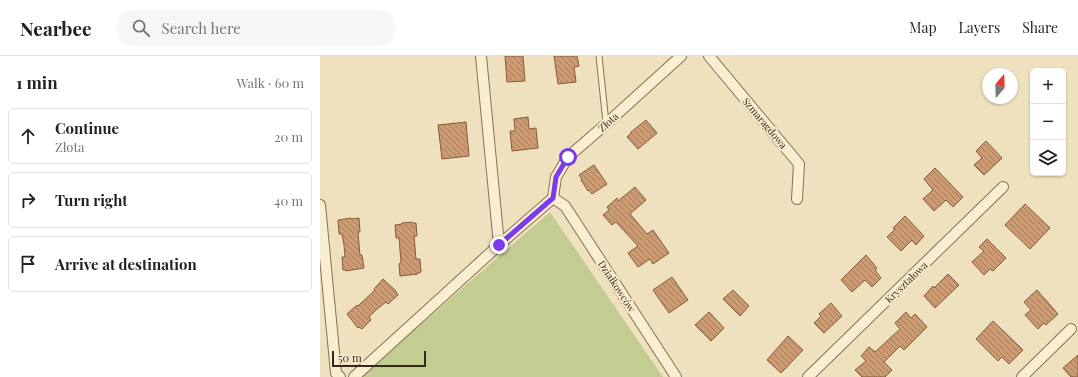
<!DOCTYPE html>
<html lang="en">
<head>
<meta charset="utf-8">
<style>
  body { margin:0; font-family:"Playfair Display",serif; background:#f6f6f6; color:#222 }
  .controls { position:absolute; right:12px; top:12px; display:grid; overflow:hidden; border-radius:6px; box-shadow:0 1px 3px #0004 }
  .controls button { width:36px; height:36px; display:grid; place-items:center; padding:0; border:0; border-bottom:1px solid #e0e0e0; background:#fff; color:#222; font:20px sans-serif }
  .compass { position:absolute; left:662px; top:12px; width:36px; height:36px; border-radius:50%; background:#fff; box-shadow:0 1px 3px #0004; rotate:19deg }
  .scale { position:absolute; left:12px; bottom:10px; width:94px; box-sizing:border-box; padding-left:4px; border:2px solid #35291b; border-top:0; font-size:11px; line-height:14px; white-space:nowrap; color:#35291b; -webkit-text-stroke:3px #f6ebcc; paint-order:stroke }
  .stop { position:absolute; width:12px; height:12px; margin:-9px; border:3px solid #7c3aed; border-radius:50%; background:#fff }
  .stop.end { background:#7c3aed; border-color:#fff; box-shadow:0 1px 4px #0008 }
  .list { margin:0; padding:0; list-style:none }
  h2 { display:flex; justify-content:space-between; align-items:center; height:52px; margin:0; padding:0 16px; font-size:17px }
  h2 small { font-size:13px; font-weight:400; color:#767676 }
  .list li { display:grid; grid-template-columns:26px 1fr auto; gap:12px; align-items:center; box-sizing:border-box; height:56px; margin:0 8px 8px; padding:0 8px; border:1px solid #e0e0e0; border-radius:6px }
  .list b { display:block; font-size:15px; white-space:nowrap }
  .list p { margin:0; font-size:13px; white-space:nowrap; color:#767676 }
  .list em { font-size:13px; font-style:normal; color:#767676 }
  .icon { flex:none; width:22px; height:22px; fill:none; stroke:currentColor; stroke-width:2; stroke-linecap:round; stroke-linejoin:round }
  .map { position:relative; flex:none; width:758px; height:321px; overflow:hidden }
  header { display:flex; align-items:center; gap:24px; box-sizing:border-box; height:56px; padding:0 20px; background:#fff; border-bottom:1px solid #e0e0e0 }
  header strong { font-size:19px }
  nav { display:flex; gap:22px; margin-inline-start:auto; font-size:14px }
  .search { width:280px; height:36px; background:#f6f6f6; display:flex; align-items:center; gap:10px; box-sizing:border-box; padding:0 14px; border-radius:22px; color:#767676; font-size:15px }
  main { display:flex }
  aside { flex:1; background:#fff }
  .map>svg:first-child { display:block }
</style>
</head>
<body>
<header>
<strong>Nearbee</strong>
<div class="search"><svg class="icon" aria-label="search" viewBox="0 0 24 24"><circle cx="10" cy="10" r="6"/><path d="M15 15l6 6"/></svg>Search here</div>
<nav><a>Map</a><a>Layers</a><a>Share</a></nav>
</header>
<main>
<aside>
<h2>1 min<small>Walk · 60 m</small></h2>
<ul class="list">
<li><svg class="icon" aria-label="ahead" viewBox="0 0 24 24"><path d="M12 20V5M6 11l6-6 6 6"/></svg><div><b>Continue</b><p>Złota</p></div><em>20 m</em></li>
<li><svg class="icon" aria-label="right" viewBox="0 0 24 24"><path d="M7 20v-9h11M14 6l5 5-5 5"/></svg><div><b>Turn right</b></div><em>40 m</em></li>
<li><svg class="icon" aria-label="arrive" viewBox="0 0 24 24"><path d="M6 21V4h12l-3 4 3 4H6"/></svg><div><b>Arrive at destination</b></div></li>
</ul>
</aside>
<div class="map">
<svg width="758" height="321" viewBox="0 0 758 321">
  <defs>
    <pattern id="building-back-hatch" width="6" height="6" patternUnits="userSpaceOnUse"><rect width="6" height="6" fill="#ce9b71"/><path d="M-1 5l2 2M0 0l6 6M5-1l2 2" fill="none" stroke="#a87e5c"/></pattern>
  </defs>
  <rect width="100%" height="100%" fill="#efe1bd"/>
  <!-- green -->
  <polygon fill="#c3cc91" points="230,156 343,321 40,321"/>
  <!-- building -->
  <g fill="url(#building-back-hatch)" stroke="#865b3b">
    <polygon points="185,0 203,0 205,25 187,26"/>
    <polygon points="234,0 257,0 259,10 254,11 256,26 238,28"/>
    <polygon points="208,61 209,73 216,72 218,92 192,95 190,75 195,75 194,63"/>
    <polygon points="326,64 337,77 318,93 307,81 311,77 311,76"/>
    <polygon points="146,66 149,100 122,103 118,69"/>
    <polygon points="666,85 682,102 664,119 654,109 662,102 656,95"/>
    <polygon points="274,109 287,128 272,138 269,134 268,135 261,124 262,123 259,119"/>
    <polygon points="615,112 643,141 633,151 626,144 614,155 603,143 613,134 604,123"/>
    <polygon points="315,131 326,144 310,158 327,178 333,174 349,197 333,208 330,203 318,211 308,197 318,190 296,166 292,169 283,159 289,154 287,151 297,142 298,145"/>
    <polygon points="705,148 730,172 710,193 685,169"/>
    <polygon points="585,160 604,180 596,189 592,184 581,195 567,181 575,173 573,172"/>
    <polygon points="31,162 31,163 39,162 40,176 38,176 40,199 42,199 44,212 26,215 26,214 23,214 22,201 25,201 24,189 22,178 19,178 18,164"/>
    <polygon points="92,166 93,167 96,167 97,180 94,180 96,203 100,203 101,216 98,217 98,218 80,220 79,208 81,206 79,182 76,182 75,169 82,168 82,167"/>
    <polygon points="667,183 686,202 673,215 670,213 664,219 652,206 664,195 659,191"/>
    <polygon points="546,199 557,212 555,214 561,222 552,231 545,224 532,236 521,224"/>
    <polygon points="628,218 639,229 615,252 604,240 613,230 614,232"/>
    <polygon points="352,221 368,244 349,257 333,234"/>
    <polygon points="63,223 76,235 76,236 78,239 68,248 66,246 57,253 49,261 51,264 42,273 39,271 38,272 27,258 37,249 38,250 55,234 54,233"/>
    <polygon points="413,234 429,250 420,260 403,243"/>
    <polygon points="717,234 738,258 726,269 724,267 718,273 705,259 711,254 704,246"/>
    <polygon points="511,247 522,260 504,277 494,267 501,260 499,258"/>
    <polygon points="389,256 404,272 391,285 375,269"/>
    <polygon points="586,256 591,262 595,258 607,271 584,294 580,290 564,306 572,314 565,321 542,321 535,314 546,305 541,300 549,291 555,296 580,273 575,267"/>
    <polygon points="673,265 703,294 689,308 682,301 678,305 656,283"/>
    <polygon points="468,280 483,294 461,317 447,304"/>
    <polygon points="758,299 758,321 751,321 743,312"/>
  </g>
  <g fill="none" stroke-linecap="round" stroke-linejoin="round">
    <!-- lane casing -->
    <g stroke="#867156" stroke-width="7">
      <polyline id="lane" points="279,0 286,67"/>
    </g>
    <!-- street casing -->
    <g stroke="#867156" stroke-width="12">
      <g id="street">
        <polyline points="161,0 179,189"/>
        <polyline points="389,0 479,108 477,143"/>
        <polyline points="233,142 245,150 356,321"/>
        <polyline points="233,142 236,121 248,101 286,68 361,0"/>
        <polyline points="0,149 16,317 20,321"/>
        <polyline points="34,321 179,189 233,142"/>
        <polyline points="488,321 683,131"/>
        <polyline points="702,321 751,273"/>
      </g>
    </g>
    <!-- lane -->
    <use href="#lane" stroke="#f9eed0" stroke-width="5"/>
    <!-- street -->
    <use href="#street" stroke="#f9eed0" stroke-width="10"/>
  </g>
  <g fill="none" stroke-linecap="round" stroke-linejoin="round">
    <!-- route -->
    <polyline stroke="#7c3aed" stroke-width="5" points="179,189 233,142 236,121 248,101"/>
  </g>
  <g text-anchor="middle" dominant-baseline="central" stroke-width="4" stroke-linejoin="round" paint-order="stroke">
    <!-- street labels -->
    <g font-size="10" fill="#35291b" stroke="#f6ebcc">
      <text transform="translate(288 66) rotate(-42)">Złota</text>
      <text transform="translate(445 67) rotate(50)">Szmaragdowa</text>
      <text transform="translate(586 226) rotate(-44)">Kryształowa</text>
      <text transform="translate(297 230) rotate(57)">Działkowców</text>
    </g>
  </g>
</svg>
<div class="controls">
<button>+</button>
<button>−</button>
<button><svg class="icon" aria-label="layers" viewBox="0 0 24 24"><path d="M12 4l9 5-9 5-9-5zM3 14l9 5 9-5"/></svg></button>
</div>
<svg class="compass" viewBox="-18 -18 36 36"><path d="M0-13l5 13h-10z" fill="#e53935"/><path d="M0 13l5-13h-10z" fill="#767676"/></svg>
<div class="scale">50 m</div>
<div class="stop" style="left:248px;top:101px"></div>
<div class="stop end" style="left:179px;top:189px"></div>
</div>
</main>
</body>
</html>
